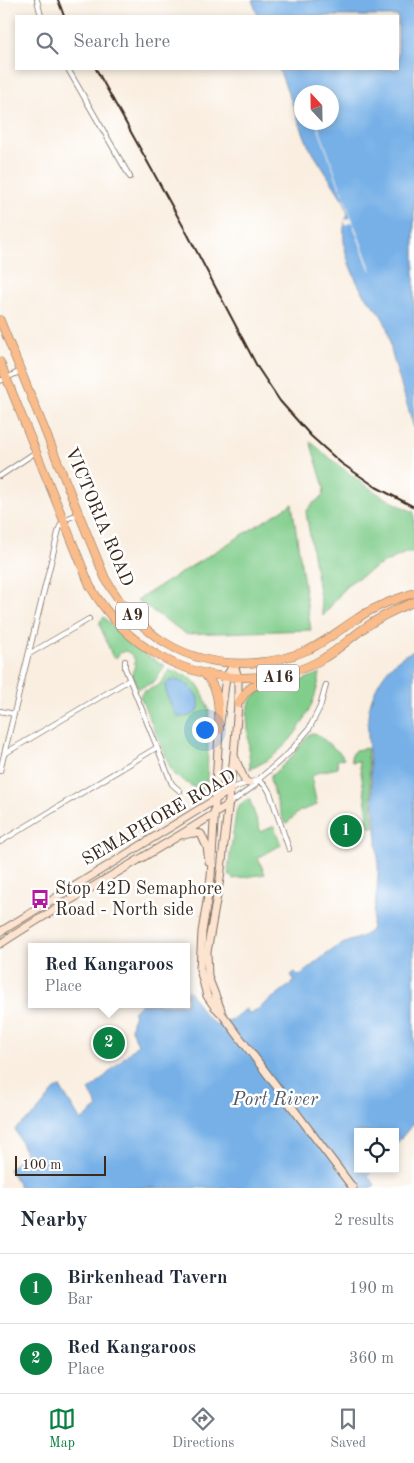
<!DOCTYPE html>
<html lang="en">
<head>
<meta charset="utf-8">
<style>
  body { margin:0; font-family:"Old Standard TT",serif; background:#f6f6f7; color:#1f2937 }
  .controls { position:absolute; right:15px; bottom:15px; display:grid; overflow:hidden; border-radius:0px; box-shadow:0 2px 8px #0003 }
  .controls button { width:45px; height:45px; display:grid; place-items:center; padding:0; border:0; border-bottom:1px solid #e0e1e3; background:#fff; color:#1f2937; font:25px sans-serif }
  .compass { position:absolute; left:294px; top:85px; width:45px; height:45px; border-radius:50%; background:#fff; box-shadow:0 2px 8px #0003; rotate:338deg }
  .scale { position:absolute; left:15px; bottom:12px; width:91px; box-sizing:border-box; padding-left:5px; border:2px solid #3b2a1e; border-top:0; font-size:14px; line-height:18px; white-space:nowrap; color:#3b2a1e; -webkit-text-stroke:4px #fff; paint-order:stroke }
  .you { position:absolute; left:204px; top:729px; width:18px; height:18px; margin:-12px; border:4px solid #fff; border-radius:50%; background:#1a73e8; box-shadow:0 0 0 8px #1a73e833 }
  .badge { display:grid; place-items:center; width:32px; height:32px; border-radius:50%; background:#0b8043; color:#fff; font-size:16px; font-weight:700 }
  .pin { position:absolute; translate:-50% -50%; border:2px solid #fff; box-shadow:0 1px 5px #0006 }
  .popup { position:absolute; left:28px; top:943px; width:162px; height:65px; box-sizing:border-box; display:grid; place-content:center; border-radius:0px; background:#fff; filter:drop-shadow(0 1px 4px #0005); font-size:16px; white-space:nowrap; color:#747a83 }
  .popup b { font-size:19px; color:#1f2937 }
  .popup::after { content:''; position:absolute; left:50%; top:100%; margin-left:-10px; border:10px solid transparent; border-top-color:#fff }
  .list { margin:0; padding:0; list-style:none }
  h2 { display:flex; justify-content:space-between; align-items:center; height:65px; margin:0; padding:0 20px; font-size:21px }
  h2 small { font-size:16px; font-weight:400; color:#747a83 }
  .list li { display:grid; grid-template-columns:32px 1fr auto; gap:15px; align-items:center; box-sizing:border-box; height:70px; padding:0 20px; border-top:1px solid #e0e1e3 }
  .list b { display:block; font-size:19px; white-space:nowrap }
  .list p { margin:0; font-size:16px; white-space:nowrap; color:#747a83 }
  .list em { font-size:16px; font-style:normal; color:#747a83 }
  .icon { flex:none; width:28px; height:28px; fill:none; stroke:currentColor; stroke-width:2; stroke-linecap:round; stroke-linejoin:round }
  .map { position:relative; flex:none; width:414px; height:1188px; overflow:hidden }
  .search { position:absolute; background:#fff; box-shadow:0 2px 8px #0003; left:15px; right:15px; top:15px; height:55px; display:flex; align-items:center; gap:12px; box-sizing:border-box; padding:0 18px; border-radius:0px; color:#747a83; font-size:19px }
  .sheet { height:205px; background:#fff }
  nav { display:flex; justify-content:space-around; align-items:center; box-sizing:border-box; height:70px; border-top:1px solid #e0e1e3; background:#fff; font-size:14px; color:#747a83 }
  nav a { display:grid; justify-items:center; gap:2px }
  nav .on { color:#0b8043 }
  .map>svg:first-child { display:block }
</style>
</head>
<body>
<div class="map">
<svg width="414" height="1188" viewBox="0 0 414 1188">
  <rect width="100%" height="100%" fill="#fff"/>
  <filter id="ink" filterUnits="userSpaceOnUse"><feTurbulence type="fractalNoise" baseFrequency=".02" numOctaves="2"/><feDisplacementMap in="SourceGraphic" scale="10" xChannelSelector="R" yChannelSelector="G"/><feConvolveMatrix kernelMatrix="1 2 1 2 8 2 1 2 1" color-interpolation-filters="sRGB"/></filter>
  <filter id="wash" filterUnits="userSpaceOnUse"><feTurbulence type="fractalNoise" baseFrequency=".0096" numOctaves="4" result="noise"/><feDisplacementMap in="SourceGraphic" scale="20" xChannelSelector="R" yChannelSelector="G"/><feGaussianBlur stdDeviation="1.12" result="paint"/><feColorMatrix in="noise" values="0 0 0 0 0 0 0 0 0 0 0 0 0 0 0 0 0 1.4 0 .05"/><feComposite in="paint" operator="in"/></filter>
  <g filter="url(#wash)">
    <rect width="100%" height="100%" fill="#f9eee0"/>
    <!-- green -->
    <g fill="#81cd8c" stroke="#5e7c55">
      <path d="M310 441C342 469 375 496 414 512V553H405L376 567 348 584 323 616 306 512 312 504 323 496 324 487Z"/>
      <polygon points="292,504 311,630 186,634 137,600"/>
      <path d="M104 617C121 637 141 653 165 666L154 682 138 689 132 673C137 663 136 655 125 651L120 653 117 657 113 658 100 626V621Z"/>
      <polygon points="170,670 189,677 199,686 204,696 209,710 207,782 201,792 173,774 140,696 143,692 159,685"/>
      <path d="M320 673C315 713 288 754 250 769L247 713 251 699 260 692 295 683Z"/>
      <polygon points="313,733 317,734 341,754 344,759 337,760 338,768 319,772 311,777 317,805 300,811 287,823 284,822 270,780 271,776 291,758 309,734"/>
      <polygon points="367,748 374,827 369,827 367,816 368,815 359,761 352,762 351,756 355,750"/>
      <polygon points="249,798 261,832 274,826 281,845 258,858 265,874 233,879 229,875 228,869 236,813 238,806"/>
    </g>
    <!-- water -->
    <g fill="#76b0e7" stroke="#586d82" fill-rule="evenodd">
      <path d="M252 0H414V428C407 403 399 379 392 354 390 346 390 337 387 328 383 314 372 305 364 294 351 274 336 237 348 214L345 203 308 145 279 69H398V16H258ZM302 92H332V122H302Z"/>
      <path d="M414 651V1123L395 1145V1132H358V1169H373L368 1176 375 1185 370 1188H21L9 1169 26 1154 15 1129 35 1114 54 1091 60 1087 81 1121 98 1107 89 1090 96 1085 138 1044 131 1029 134 1011 141 1004H186L187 990 190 992 203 1013 215 1024 233 1019 246 1009 250 1015 295 981 291 975 295 972 299 976C312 966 332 948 347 942 358 938 362 938 371 930 375 907 379 884 378 861 377 830 373 798 370 766 369 750 367 733 368 717 370 691 389 659 414 651Z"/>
      <path d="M173 680C195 680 217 718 178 717 174 711 164 693 166 685 168 681 170 681 173 680Z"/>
    </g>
    <!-- pier -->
    <polygon fill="#f9eee0" points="316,123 317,123 371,270 370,271 352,222 345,225 345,220 351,218"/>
  </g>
  <g filter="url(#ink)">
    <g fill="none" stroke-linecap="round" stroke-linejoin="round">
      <!-- minor casing -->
      <g stroke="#7e6f62" stroke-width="6">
        <g id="minor">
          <polyline points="37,0 41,16"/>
          <polyline points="68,69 130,177"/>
          <polyline points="0,381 21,371"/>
          <polyline points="0,476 36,452"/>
          <polyline points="29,654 89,619"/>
          <polyline points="125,661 125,668 172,784 180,791"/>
          <polyline points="0,711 14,714"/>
          <polyline points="4,754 129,680"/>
          <polyline points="0,771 59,529 63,520 79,514"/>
          <polyline points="258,780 266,786 270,793 289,849"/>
          <polyline points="229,791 238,786 258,780"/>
          <polyline points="229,804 254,786 258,780 289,753 309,729 320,707 326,685"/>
          <polyline points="0,842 156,748"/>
        </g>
      </g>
      <!-- secondary casing -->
      <g stroke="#7e6f62" stroke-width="9">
        <g id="secondary">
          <polyline points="234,664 226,677 219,730 211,877 202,932 200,969 207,996 214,1006 222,1014 353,1188"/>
          <polyline points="234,756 245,781 249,783"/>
          <polyline points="184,835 192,833 201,834 207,847 209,862"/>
          <polyline points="0,932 229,791"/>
          <path d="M0 944C74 895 153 854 228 805"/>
          <polyline points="221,1010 208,977 207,952 220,879 234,755 238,704 238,678 234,664"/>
        </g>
      </g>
      <!-- trunk casing -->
      <g stroke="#7e6f62" stroke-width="9">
        <g id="trunk">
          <path d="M0 320 105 578C137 634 186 667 251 663 272 662 292 657 310 649 328 640 342 628 358 618 375 606 395 599 414 593"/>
          <path d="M0 362 90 586C126 648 186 682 258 677 280 676 305 670 324 658 338 650 350 638 363 629 379 617 396 609 414 602"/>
          <path d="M204 674C221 689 218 710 219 730"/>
          <path d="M238 704C247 687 254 684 272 680"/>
        </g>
      </g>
      <!-- minor -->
      <use href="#minor" stroke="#fff" stroke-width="4.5"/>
      <!-- secondary -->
      <use href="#secondary" stroke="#fde4d0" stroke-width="7"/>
      <!-- trunk -->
      <use href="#trunk" stroke="#f9bc8a" stroke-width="8"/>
      <!-- rail -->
      <g stroke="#3b2a1e" stroke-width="2">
        <polyline points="58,0 64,16"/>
        <polyline points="96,69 188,235 258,368 280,401 311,436 341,463 376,487 414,507"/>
      </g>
    </g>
  </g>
  <!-- icons -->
  <defs>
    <g id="bus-bare" transform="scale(1.5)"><path d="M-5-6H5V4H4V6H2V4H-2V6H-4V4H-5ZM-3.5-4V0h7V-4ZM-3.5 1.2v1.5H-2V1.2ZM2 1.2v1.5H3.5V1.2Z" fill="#b5179e" stroke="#fff" stroke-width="2.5" paint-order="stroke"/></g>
  </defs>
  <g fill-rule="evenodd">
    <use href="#bus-bare" x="40" y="899"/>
  </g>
  <g text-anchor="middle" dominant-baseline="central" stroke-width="5" stroke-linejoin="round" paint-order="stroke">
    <!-- shield labels -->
    <g fill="#fff" stroke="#766a62" stroke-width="1">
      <rect x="116" y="602.5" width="32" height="27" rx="4"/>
      <rect x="257" y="664.5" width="42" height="27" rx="4"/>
    </g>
    <g font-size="16" font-weight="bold" fill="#3b2a1e">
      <text x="132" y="616">A9</text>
      <text x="278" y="678">A16</text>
    </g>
    <!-- street labels -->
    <g font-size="18" fill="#3b2a1e" stroke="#fff">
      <text transform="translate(99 517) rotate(67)">VICTORIA ROAD</text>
      <text transform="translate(159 818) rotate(-30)">SEMAPHORE ROAD</text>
    </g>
    <!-- poi labels -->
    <g font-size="18" fill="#3b2a1e" stroke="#fff" text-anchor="start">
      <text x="55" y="889">Stop 42D Semaphore<tspan x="55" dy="21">Road - North side</tspan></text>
    </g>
    <!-- water labels -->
    <g font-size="19" font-style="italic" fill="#505964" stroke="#fff">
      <text x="275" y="1100">Port River</text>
    </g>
  </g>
</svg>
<div class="controls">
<button><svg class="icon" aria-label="locate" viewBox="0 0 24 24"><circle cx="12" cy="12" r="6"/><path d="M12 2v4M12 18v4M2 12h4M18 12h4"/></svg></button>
</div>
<svg class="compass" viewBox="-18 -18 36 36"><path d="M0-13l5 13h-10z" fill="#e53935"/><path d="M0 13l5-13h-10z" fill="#747a83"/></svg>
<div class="scale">100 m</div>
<div class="you"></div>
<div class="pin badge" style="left:346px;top:831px">1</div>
<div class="pin badge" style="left:109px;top:1043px">2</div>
<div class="popup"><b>Red Kangaroos</b>Place</div>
<div class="search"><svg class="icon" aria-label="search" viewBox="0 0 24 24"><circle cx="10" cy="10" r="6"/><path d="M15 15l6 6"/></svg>Search here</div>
</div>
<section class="sheet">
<h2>Nearby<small>2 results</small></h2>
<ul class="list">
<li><span class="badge">1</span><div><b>Birkenhead Tavern</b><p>Bar</p></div><em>190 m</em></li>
<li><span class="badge">2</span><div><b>Red Kangaroos</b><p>Place</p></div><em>360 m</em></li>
</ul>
</section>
<nav>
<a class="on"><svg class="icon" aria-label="map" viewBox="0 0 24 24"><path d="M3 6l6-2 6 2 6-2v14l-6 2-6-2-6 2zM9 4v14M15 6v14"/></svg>Map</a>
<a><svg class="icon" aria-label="directions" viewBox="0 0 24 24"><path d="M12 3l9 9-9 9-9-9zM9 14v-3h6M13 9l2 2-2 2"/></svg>Directions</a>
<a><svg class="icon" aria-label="saved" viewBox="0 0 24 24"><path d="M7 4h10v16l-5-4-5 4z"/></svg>Saved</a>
</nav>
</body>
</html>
